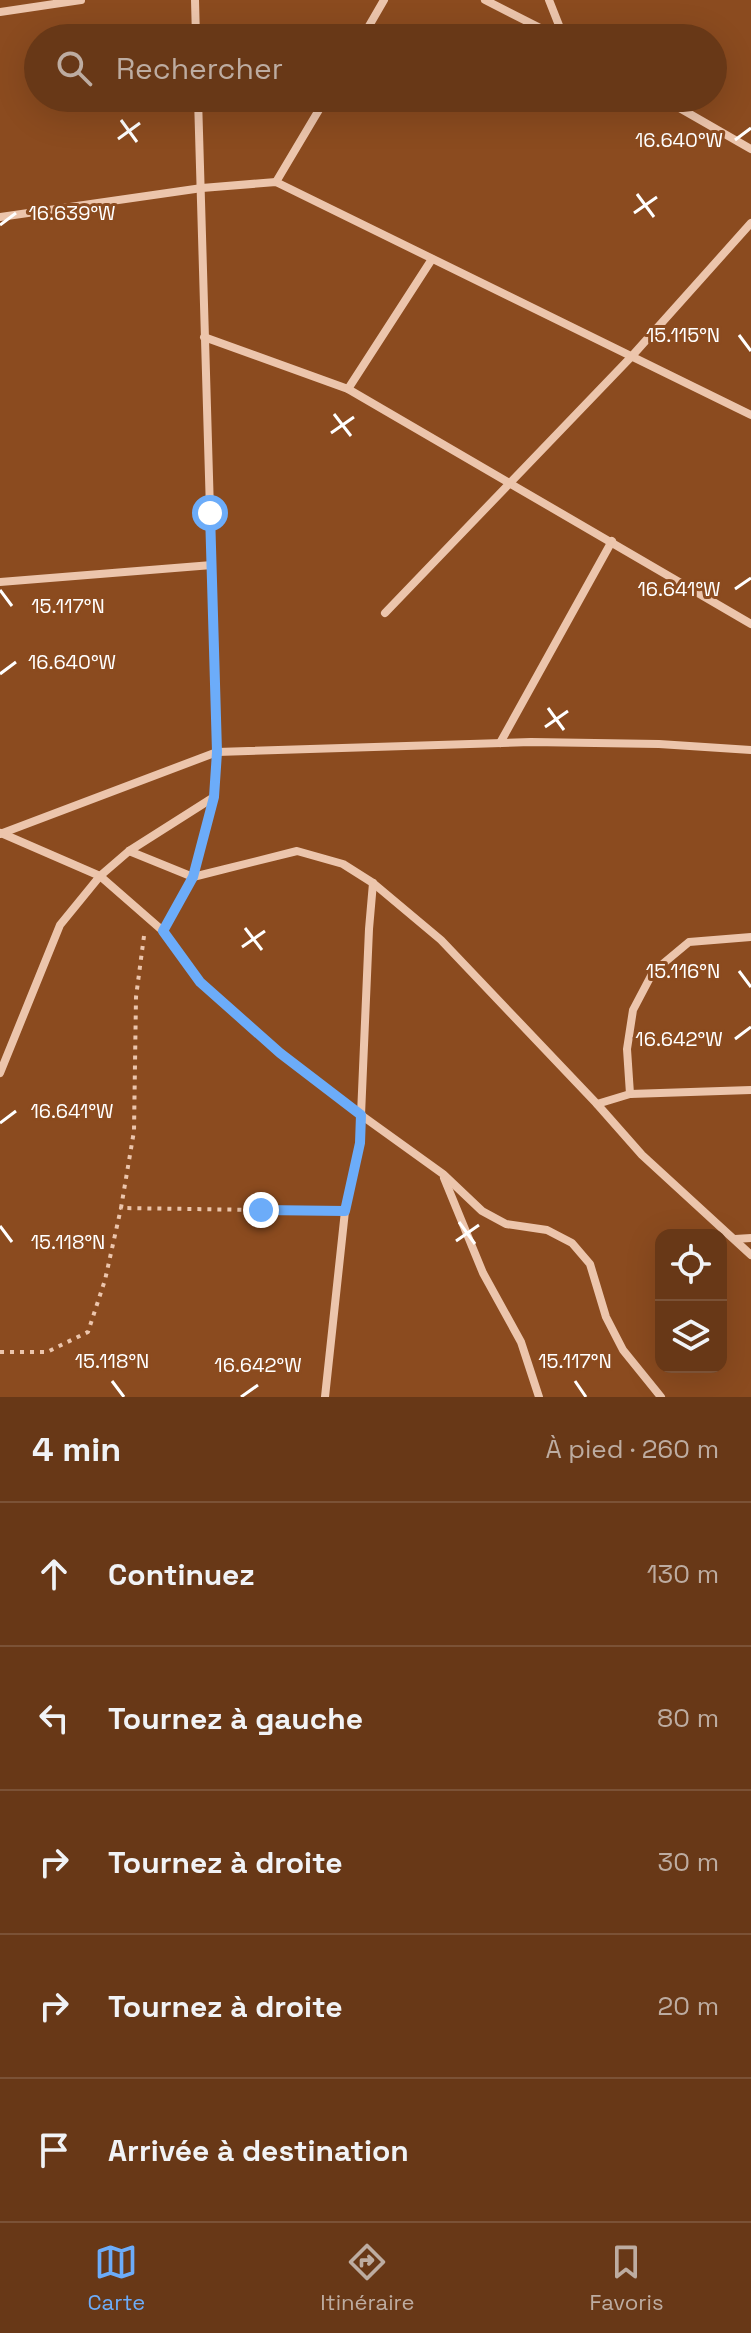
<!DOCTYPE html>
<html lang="fr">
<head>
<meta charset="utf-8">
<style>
  body { margin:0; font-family:"Space Grotesk",sans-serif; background:#704324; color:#f1f3f6 }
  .controls { position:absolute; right:24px; bottom:24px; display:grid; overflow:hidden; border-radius:16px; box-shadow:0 8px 32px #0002 }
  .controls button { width:72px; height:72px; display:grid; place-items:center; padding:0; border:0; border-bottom:2px solid #7b5236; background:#683817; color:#f1f3f6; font:40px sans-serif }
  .stop { position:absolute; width:24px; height:24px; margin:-18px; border:6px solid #6cacf9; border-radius:50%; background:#fff }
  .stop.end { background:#6cacf9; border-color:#fff; box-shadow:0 2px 8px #0008 }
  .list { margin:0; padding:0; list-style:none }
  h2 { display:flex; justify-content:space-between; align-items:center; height:104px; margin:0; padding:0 32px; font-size:34px }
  h2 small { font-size:26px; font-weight:400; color:#bdaca1 }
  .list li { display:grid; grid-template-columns:52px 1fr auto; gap:24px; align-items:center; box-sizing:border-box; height:144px; padding:0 32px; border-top:2px solid #7b5236 }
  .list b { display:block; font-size:30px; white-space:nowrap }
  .list em { font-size:26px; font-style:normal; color:#bdaca1 }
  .icon { flex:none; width:44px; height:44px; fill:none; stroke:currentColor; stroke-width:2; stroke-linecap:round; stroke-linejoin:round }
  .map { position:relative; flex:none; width:751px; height:1397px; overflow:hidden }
  .search { position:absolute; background:#683817; box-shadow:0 8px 32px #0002; left:24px; right:24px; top:24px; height:88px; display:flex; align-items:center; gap:20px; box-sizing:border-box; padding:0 28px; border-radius:44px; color:#bdaca1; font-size:30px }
  .sheet { height:824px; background:#683817 }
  nav { display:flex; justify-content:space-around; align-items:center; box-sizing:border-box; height:112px; border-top:2px solid #7b5236; background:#683817; font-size:22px; color:#bdaca1 }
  nav a { display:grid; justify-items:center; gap:4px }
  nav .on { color:#6cacf9 }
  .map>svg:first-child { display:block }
</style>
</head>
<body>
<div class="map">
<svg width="751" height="1397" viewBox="0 0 751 1397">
  <rect width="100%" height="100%" fill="#8b4b1f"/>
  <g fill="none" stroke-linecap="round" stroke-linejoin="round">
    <!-- path -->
    <g stroke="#ecc5ac" stroke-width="4" stroke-dasharray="4 6" stroke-linecap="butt">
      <polyline points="144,936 136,997 134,1131 121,1208 331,1211"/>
      <polyline points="0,1352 47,1352 88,1332 105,1280 121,1208"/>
    </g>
    <!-- street -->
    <g stroke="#ecc5ac" stroke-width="8">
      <polyline points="195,0 196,38"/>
      <polyline points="485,0 560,38"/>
      <polyline points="549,0 564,38"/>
      <polyline points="0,12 81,0"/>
      <polyline points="362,38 384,0"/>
      <polyline points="198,98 217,752 214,797 193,877 163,931 200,982 280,1053 361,1115 360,1143 345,1211 325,1397"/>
      <polyline points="662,98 751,149"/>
      <polyline points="276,182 326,98"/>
      <polyline points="0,217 202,188 276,182 751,415"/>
      <polyline points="204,337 348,389 751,624"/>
      <polyline points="348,389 432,259"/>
      <polyline points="0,582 212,565"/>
      <polyline points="385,613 632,356 751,223"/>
      <polyline points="500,743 612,541"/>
      <polyline points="1,833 100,876 163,931"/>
      <polyline points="0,834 217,752 531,742 659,744 751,750"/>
      <polyline points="129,851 193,877 297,851 343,864 373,883 441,940 597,1104 642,1155 751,1255"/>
      <polyline points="373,883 369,929 361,1115 443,1174 482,1211 506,1224 547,1230 572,1243 590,1264 606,1317 623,1350 661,1397"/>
      <polyline points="0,1073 60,925 100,876 129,851 214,797"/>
      <polyline points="630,1094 627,1049 633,1010 653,972 689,942 751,937"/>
      <polyline points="597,1104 630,1094 751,1090"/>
      <polyline points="444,1178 483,1273 521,1342 539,1397"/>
      <polyline points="735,1239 751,1238"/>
    </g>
  </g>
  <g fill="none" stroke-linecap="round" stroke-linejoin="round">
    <!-- route -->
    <polyline stroke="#6cacf9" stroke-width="10" points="210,513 217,752 214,797 193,877 163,931 200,982 280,1053 361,1115 360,1143 345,1211 261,1210"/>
  </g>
  <!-- ticks -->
  <path fill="none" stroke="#fff" stroke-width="3" d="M121 120 137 142M118 139 140 123M735 140 751 128M637 194 654 217M634 213 657 197M0 225 16 213M739 335 751 351M334 414 351 436M331 433 354 417M735 589 751 578M0 590 12 606M0 674 16 662M548 708 564 730M545 727 568 711M245 928 262 950M242 947 265 931M739 971 751 987M735 1039 751 1027M0 1123 16 1111M459 1222 475 1244M0 1226 12 1242M456 1241 479 1225M112 1381 124 1397M575 1381 586 1397M241 1397 258 1385"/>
  <g font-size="20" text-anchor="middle" fill="#fff" stroke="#8b4b1f" stroke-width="6" stroke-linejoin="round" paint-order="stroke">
    <text x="679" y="147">16.640°W</text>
    <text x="72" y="220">16.639°W</text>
    <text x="683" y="342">15.115°N</text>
    <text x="679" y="596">16.641°W</text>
    <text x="68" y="613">15.117°N</text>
    <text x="72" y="669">16.640°W</text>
    <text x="683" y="978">15.116°N</text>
    <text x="679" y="1046">16.642°W</text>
    <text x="72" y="1118">16.641°W</text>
    <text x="68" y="1249">15.118°N</text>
    <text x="112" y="1368">15.118°N</text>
    <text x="575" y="1368">15.117°N</text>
    <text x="258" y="1372">16.642°W</text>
  </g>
</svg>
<div class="controls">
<button><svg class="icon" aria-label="locate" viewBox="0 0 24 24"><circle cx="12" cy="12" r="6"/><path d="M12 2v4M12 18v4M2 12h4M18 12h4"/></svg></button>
<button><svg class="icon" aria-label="layers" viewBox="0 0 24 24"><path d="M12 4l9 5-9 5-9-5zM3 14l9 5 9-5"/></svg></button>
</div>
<div class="stop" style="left:210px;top:513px"></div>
<div class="stop end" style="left:261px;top:1210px"></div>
<div class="search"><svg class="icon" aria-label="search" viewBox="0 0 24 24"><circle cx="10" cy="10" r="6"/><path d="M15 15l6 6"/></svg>Rechercher</div>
</div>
<section class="sheet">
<h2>4 min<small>À pied · 260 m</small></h2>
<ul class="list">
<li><svg class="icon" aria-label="ahead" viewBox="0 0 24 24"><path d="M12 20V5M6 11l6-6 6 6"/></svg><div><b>Continuez</b></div><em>130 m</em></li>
<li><svg class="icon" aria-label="left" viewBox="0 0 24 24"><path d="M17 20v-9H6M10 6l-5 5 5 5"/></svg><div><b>Tournez à gauche</b></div><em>80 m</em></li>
<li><svg class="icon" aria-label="right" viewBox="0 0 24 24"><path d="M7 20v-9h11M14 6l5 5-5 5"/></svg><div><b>Tournez à droite</b></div><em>30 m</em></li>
<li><svg class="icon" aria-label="right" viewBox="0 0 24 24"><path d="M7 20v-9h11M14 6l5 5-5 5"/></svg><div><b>Tournez à droite</b></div><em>20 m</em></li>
<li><svg class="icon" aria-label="arrive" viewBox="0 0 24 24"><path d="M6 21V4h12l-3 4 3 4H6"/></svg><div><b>Arrivée à destination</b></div></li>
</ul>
</section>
<nav>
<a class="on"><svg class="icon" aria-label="map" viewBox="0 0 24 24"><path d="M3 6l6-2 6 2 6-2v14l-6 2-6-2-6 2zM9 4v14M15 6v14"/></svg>Carte</a>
<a><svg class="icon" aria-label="directions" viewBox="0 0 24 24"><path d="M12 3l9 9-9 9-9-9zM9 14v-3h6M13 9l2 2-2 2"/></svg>Itinéraire</a>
<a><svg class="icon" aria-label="saved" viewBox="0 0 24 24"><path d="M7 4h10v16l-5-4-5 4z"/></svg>Favoris</a>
</nav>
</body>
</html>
